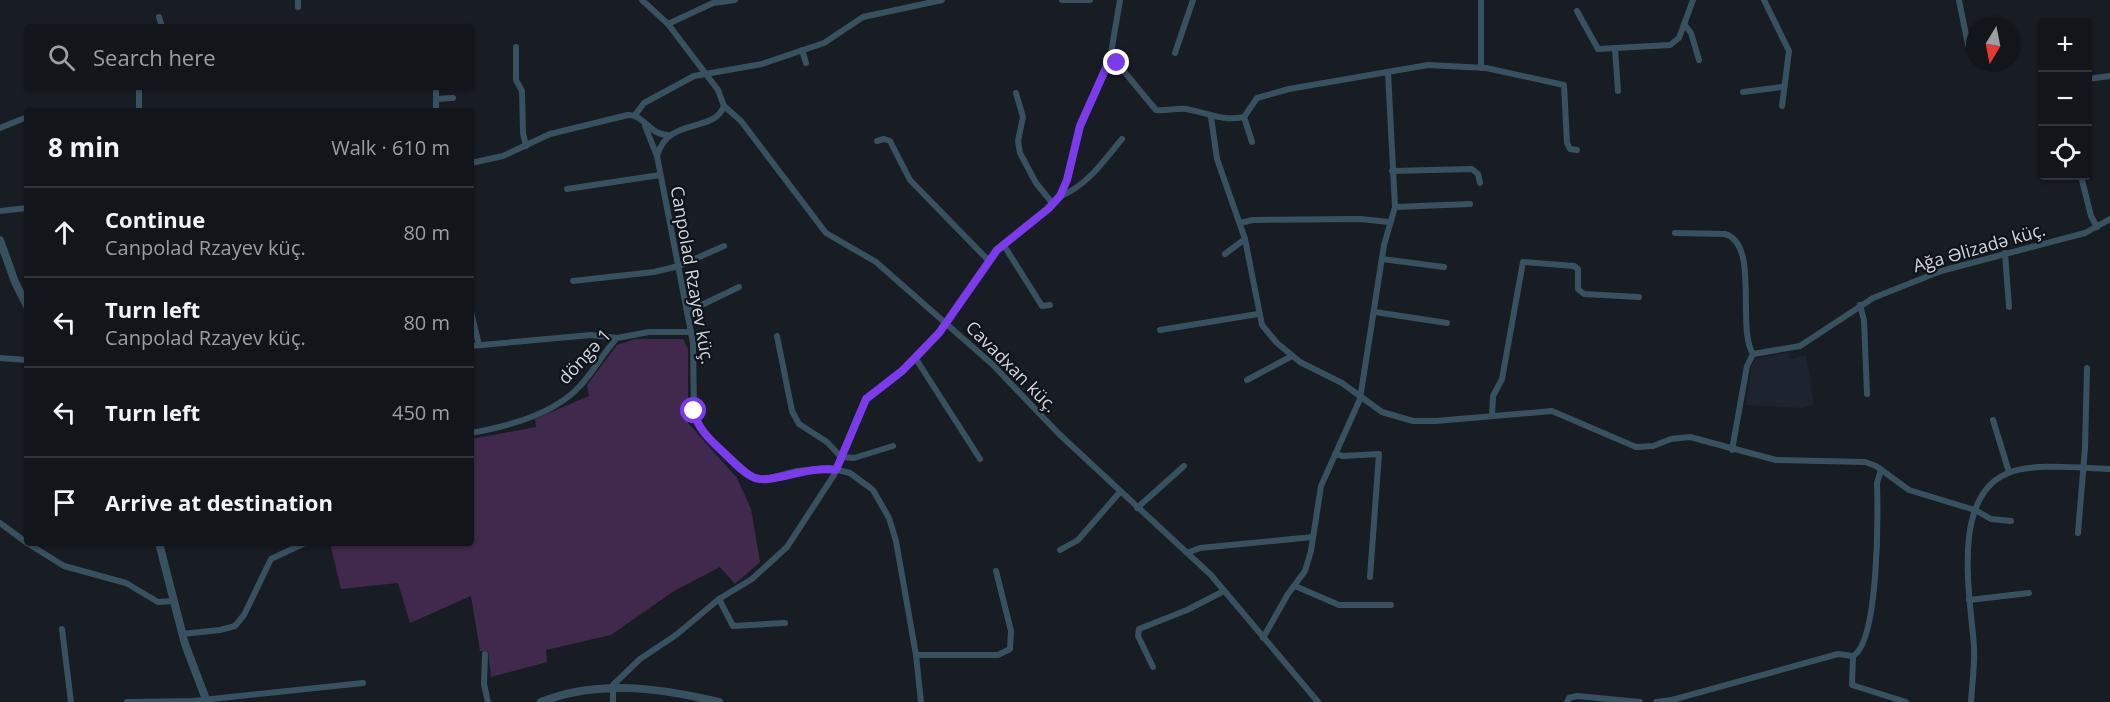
<!DOCTYPE html>
<html lang="en">
<head>
<meta charset="utf-8">
<style>
  body { margin:0; font-family:"Open Sans",sans-serif; background:#1b1e23; color:#f1f3f6 }
  .controls { position:absolute; right:18px; top:18px; display:grid; overflow:hidden; border-radius:6px; box-shadow:0 2px 4px #0004 }
  .controls button { width:54px; height:54px; display:grid; place-items:center; padding:0; border:0; border-bottom:2px solid #313439; background:#12151a; color:#f1f3f6; font:30px sans-serif }
  .compass { position:absolute; left:1966px; top:18px; width:54px; height:54px; border-radius:50%; background:#12151a; box-shadow:0 2px 4px #0004; rotate:190deg }
  .stop { position:absolute; width:18px; height:18px; margin:-14px; border:4px solid #7c3aed; border-radius:50%; background:#fff }
  .stop.end { background:#7c3aed; border-color:#fff; box-shadow:0 2px 6px #0008 }
  .list { margin:0; padding:0; list-style:none }
  h2 { display:flex; justify-content:space-between; align-items:center; height:78px; margin:0; padding:0 24px; font-size:26px }
  h2 small { font-size:20px; font-weight:400; color:#9c9fa2 }
  .list li { display:grid; grid-template-columns:39px 1fr auto; gap:18px; align-items:center; box-sizing:border-box; height:90px; padding:0 24px; border-top:2px solid #313439 }
  .list b { display:block; font-size:22px; white-space:nowrap }
  .list p { margin:0; font-size:20px; white-space:nowrap; color:#9c9fa2 }
  .list em { font-size:20px; font-style:normal; color:#9c9fa2 }
  .icon { flex:none; width:33px; height:33px; fill:none; stroke:currentColor; stroke-width:2; stroke-linecap:round; stroke-linejoin:round }
  .map { position:relative; flex:none; width:2110px; height:702px; overflow:hidden }
  .search { position:absolute; background:#12151a; box-shadow:0 2px 4px #0004; left:24px; top:24px; width:450px; height:66px; display:flex; align-items:center; gap:15px; box-sizing:border-box; padding:0 21px; border-radius:6px; color:#9c9fa2; font-size:22px }
  .panel { position:absolute; background:#12151a; box-shadow:0 2px 4px #0004; left:24px; top:108px; width:450px; height:438px; border-radius:6px }
  .map>svg:first-child { display:block }
</style>
</head>
<body>
<div class="map">
<svg width="2110" height="702" viewBox="0 0 2110 702">
  <rect width="100%" height="100%" fill="#181c23"/>
  <!-- built -->
  <polygon fill="#1d2430" points="1789,352 1791,359 1806,355 1814,405 1801,408 1746,405 1751,368 1755,359"/>
  <!-- green -->
  <polygon fill="#41294d" points="635,339 683,339 688,349 688,423 737,478 751,509 760,562 735,584 720,567 674,591 611,635 546,650 547,662 491,677 488,651 480,651 471,596 410,623 398,583 341,589 330,543 471,543 471,439 536,427 535,419 589,396 587,385 617,345"/>
  <g fill="none" stroke-linecap="round" stroke-linejoin="round">
    <!-- minor -->
    <g stroke="#385160" stroke-width="6">
      <polyline points="298,0 298,7"/>
      <polyline points="642,0 668,24 718,90 724,106 741,121 826,233 876,262 992,364 1059,434 1211,575 1318,702"/>
      <polyline points="1062,0 1090,0"/>
      <polyline points="1481,0 1481,67"/>
      <polyline points="1764,0 1789,51 1782,106"/>
      <polyline points="1959,0 1968,45 1975,48"/>
      <polyline points="1577,11 1598,49 1670,45 1679,38 1693,0"/>
      <polyline points="159,17 162,27"/>
      <polyline points="668,24 713,3 735,0"/>
      <polyline points="1684,24 1691,33 1699,60"/>
      <polyline points="516,47 516,80 522,91 523,133 526,146"/>
      <polyline points="1615,49 1618,91"/>
      <polyline points="802,50 806,63"/>
      <polyline points="1175,53 1193,0"/>
      <path d="M1110 59 1117 63 1156 110C1166 111 1176 108 1186 109 1206 112 1222 122 1244 117L1257 98 1289 89 1428 65 1486 68 1564 85 1567 143 1570 149 1577 150"/>
      <polyline points="2088,79 2110,76"/>
      <polyline points="436,87 436,111"/>
      <polyline points="1743,92 1782,87"/>
      <polyline points="1016,93 1023,117 1018,141 1020,153 1036,183 1053,204"/>
      <polyline points="436,99 453,98"/>
      <path d="M724 106C714 134 668 116 657 156L693 343 694 411 698 424 712 441 752 477 767 479 797 471 829 468 850 473 873 490 889 518 896 541 916 655 921 702"/>
      <polyline points="139,111 139,87"/>
      <polyline points="635,115 644,103 694,76 762,64 824,43 863,17 942,0"/>
      <polyline points="1211,117 1217,159 1245,239 1262,325 1277,343 1300,362 1342,383 1382,412 1413,421 1436,421 1552,411 1636,447 1653,446 1671,439 1690,437 1776,460 1865,462 1876,466 1909,490 1975,510 1991,519 2011,521"/>
      <polyline points="1244,117 1252,142"/>
      <polyline points="645,126 657,156"/>
      <polyline points="0,128 27,117"/>
      <polyline points="877,141 884,139 890,141 910,180 988,260"/>
      <path d="M471 163 503 156 550 134 628 115C645 115 648 134 668 135"/>
      <polyline points="1392,171 1472,169 1478,174 1480,183"/>
      <polyline points="2081,176 2091,216 2097,227"/>
      <polyline points="567,189 660,175"/>
      <path d="M1061 196C1088 185 1104 160 1122 139"/>
      <polyline points="1395,207 1470,204"/>
      <polyline points="0,211 27,208"/>
      <polyline points="1240,223 1253,220 1360,219 1389,222"/>
      <path d="M1675 233 1725 234C1760 244 1736 327 1753 354"/>
      <polyline points="1003,244 1042,306 1050,305"/>
      <polyline points="2005,253 2009,307"/>
      <polyline points="1225,254 1245,239"/>
      <polyline points="1382,259 1444,267"/>
      <polyline points="573,281 654,272 679,266 724,246"/>
      <polyline points="1860,305 1864,320 1867,394"/>
      <polyline points="471,312 479,345"/>
      <polyline points="687,312 739,287"/>
      <polyline points="1375,312 1447,323"/>
      <polyline points="1160,330 1258,314"/>
      <polyline points="777,336 792,411 799,424 827,442 841,457 854,458 893,446"/>
      <polyline points="471,346 591,335 617,338"/>
      <polyline points="0,358 27,360"/>
      <polyline points="916,359 980,459"/>
      <polyline points="1247,380 1292,356"/>
      <polyline points="1492,416 1493,396 1502,379 1523,262 1574,266 1578,269 1578,289 1584,294 1639,297"/>
      <polyline points="1993,420 2009,472"/>
      <path d="M471 433C508 426 553 415 580 386 594 371 603 353 617 338L649 332H691"/>
      <polyline points="1732,450 1747,366 1753,354 1800,346 1873,298 1941,271 2085,233 2110,219"/>
      <polyline points="1335,454 1343,456 1379,454 1370,577"/>
      <polyline points="1137,508 1184,466"/>
      <polyline points="0,523 27,543"/>
      <polyline points="2078,533 2085,448 2087,368"/>
      <polyline points="27,543 64,566 126,583 158,602 174,601"/>
      <polyline points="1060,550 1078,540 1120,492"/>
      <polyline points="1187,553 1200,548 1313,537"/>
      <polyline points="1295,586 1339,605 1391,605"/>
      <polyline points="719,599 733,626 785,623"/>
      <polyline points="1969,600 2029,593"/>
      <polyline points="62,629 71,702"/>
      <polyline points="182,634 220,630 235,626 244,615 271,559 305,543"/>
      <polyline points="1263,638 1288,594 1305,571 1311,551 1321,486 1360,399 1384,245 1395,207 1388,72"/>
      <polyline points="485,654 484,684 488,702"/>
      <polyline points="916,655 998,655 1010,649 1011,631 996,571"/>
      <path d="M1853 656C1879 641 1878 514 1877 483L1881 470"/>
      <polyline points="1153,667 1138,636 1139,629 1187,610 1224,591"/>
      <polyline points="127,702 193,701 363,683"/>
      <polyline points="613,702 613,685 640,659 676,635 719,599 752,579 787,547 834,475 866,399 916,359 939,334 997,250 1048,209 1060,196 1067,179 1080,126 1110,59 1120,0"/>
      <polyline points="1567,702 1569,698 1577,696 1640,702"/>
      <polyline points="1656,702 1672,700 1838,654 1853,656 1852,685 1906,702"/>
      <path d="M1971 702C1972 684 1975 665 1974 647 1971 600 1950 499 2006 474 2030 462 2083 468 2110 469"/>
    </g>
    <!-- tertiary -->
    <g stroke="#385160" stroke-width="8">
      <polyline points="0,240 15,282 27,306"/>
      <polyline points="159,543 185,644 207,702"/>
      <path d="M541 702C598 679 661 688 719 702"/>
    </g>
  </g>
  <g fill="none" stroke-linecap="round" stroke-linejoin="round">
    <!-- route -->
    <path stroke="#7c3aed" stroke-width="8" d="M694 411C697 427 708 438 720 449 730 458 742 473 755 478 771 484 809 465 836 470L866 399 902 371 939 333 997 250 1048 209 1060 196 1067 180 1080 126 1110 59 1117 63"/>
  </g>
  <g text-anchor="middle" dominant-baseline="central" stroke-width="4.5" stroke-linejoin="round" paint-order="stroke">
    <!-- street labels -->
    <g font-size="18" fill="#d3d5db" stroke="#0f131a">
      <text transform="translate(1979 247) rotate(-16)">Ağa Əlizadə küç.</text>
      <text transform="translate(693 275) rotate(80)">Canpolad Rzayev küç.</text>
      <text transform="translate(584 356) rotate(-47)">döngə 1</text>
      <text transform="translate(1012 366) rotate(45)">Cavadxan küç.</text>
    </g>
  </g>
</svg>
<div class="controls">
<button>+</button>
<button>−</button>
<button><svg class="icon" aria-label="locate" viewBox="0 0 24 24"><circle cx="12" cy="12" r="6"/><path d="M12 2v4M12 18v4M2 12h4M18 12h4"/></svg></button>
</div>
<svg class="compass" viewBox="-18 -18 36 36"><path d="M0-13l5 13h-10z" fill="#e53935"/><path d="M0 13l5-13h-10z" fill="#9c9fa2"/></svg>
<div class="stop" style="left:694px;top:411px"></div>
<div class="stop end" style="left:1117px;top:63px"></div>
<div class="search"><svg class="icon" aria-label="search" viewBox="0 0 24 24"><circle cx="10" cy="10" r="6"/><path d="M15 15l6 6"/></svg>Search here</div>
<section class="panel">
<h2>8 min<small>Walk · 610 m</small></h2>
<ul class="list">
<li><svg class="icon" aria-label="ahead" viewBox="0 0 24 24"><path d="M12 20V5M6 11l6-6 6 6"/></svg><div><b>Continue</b><p>Canpolad Rzayev küç.</p></div><em>80 m</em></li>
<li><svg class="icon" aria-label="left" viewBox="0 0 24 24"><path d="M17 20v-9H6M10 6l-5 5 5 5"/></svg><div><b>Turn left</b><p>Canpolad Rzayev küç.</p></div><em>80 m</em></li>
<li><svg class="icon" aria-label="left" viewBox="0 0 24 24"><path d="M17 20v-9H6M10 6l-5 5 5 5"/></svg><div><b>Turn left</b></div><em>450 m</em></li>
<li><svg class="icon" aria-label="arrive" viewBox="0 0 24 24"><path d="M6 21V4h12l-3 4 3 4H6"/></svg><div><b>Arrive at destination</b></div></li>
</ul>
</section>
</div>
</body>
</html>
